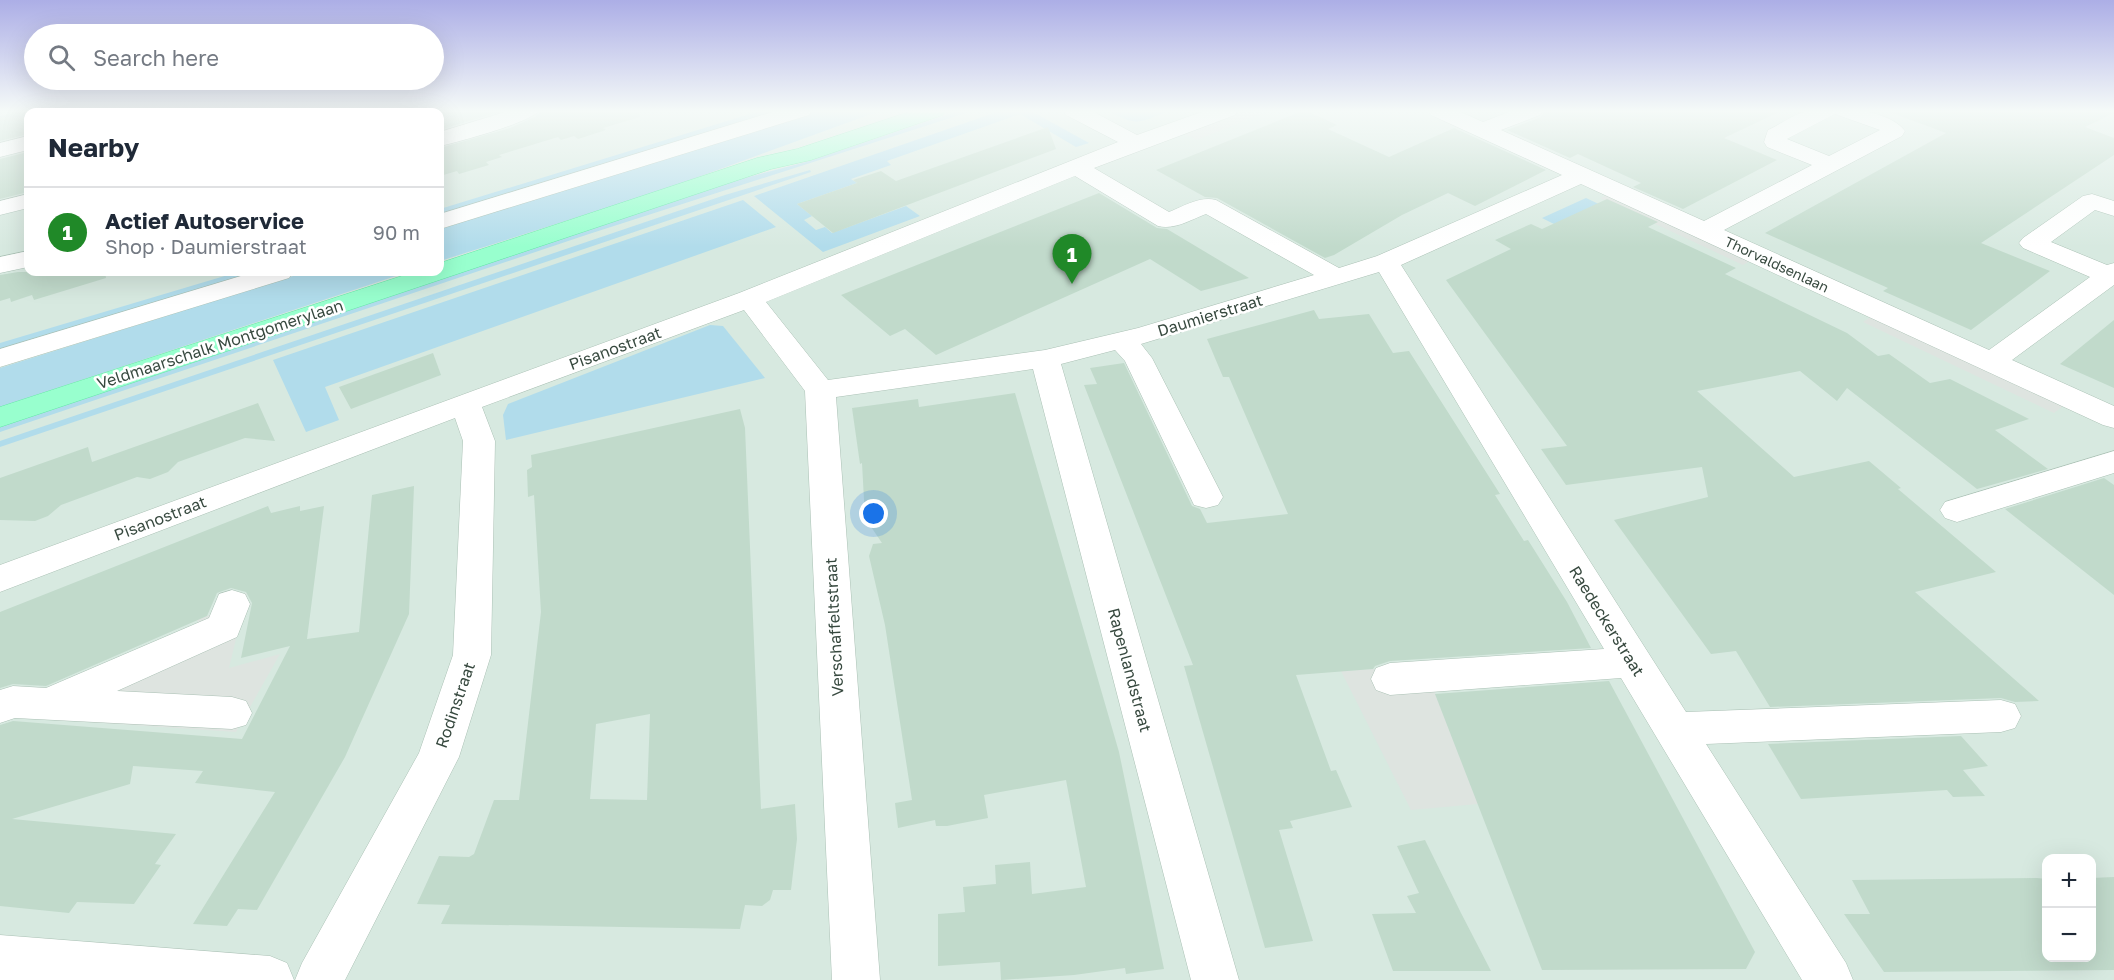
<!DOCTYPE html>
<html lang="en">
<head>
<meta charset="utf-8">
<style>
  body { margin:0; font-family:"Golos Text",sans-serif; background:#f2f2f3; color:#1f2937 }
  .controls { position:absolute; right:18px; bottom:18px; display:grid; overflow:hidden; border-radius:12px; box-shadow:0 6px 24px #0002 }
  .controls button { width:54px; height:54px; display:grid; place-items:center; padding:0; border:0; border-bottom:2px solid #e0e1e3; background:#fff; color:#1f2937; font:30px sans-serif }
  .you { position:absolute; left:874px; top:514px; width:21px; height:21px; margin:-15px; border:4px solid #fff; border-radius:50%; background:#1a73e8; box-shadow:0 0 0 9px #1a73e833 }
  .badge { display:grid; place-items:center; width:39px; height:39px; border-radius:50%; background:#208928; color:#fff; font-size:20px; font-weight:700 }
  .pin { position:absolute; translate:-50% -50px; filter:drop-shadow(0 2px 3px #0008) }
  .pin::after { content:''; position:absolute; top:32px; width:21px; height:18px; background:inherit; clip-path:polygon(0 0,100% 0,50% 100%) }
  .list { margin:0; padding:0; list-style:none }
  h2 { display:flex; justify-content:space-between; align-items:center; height:78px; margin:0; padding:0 24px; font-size:26px }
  h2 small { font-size:20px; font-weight:400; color:#747a83 }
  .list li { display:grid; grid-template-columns:39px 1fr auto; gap:18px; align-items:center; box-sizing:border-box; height:90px; padding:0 24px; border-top:2px solid #e0e1e3 }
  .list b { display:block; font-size:22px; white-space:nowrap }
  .list p { margin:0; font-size:20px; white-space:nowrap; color:#747a83 }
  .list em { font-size:20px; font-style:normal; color:#747a83 }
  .icon { flex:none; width:33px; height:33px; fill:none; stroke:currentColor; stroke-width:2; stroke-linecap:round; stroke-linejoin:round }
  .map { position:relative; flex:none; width:2114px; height:980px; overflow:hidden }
  .search { position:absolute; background:#fff; box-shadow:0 6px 24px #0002; left:24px; top:24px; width:420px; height:66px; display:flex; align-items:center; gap:15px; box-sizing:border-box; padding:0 21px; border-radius:33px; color:#747a83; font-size:22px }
  .panel { position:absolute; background:#fff; box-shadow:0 6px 24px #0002; left:24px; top:108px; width:420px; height:168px; border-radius:12px }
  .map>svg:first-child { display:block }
</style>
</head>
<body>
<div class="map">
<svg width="2114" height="980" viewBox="0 0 2114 980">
  <rect width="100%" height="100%" fill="#e9f5ef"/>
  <!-- residential -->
  <path fill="#d7e9e0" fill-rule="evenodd" d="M0 110H2114V980H0ZM28 112H440V272H28ZM2046 858H2092V958H2046Z"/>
  <!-- green -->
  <g fill="#b1dceb">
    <polygon points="763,110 781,110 440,215 440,209"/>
    <polygon points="819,110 882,110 663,190 440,261 440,229"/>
    <polygon points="961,110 975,110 589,234 0,432 0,426 722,184 806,162"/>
    <polygon points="1013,110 1031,111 1089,143 1076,147 1020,114 887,161 891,165 851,179 857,183 797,204 812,216 804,220 816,230 825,227 832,233 906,206 920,216 823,252 754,196 997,112"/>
    <path d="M1107 110H1162L1166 112C1136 124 1137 126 1107 110Z"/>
    <polygon points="810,170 811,172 0,447 0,441 725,195"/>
    <polygon points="1586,198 1622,215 1554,224 1542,218"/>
    <polygon points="743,200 776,227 325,387 339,420 306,432 273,360"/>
    <polygon points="238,272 256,272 0,350 0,343"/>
    <polygon points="306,272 408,272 0,407 0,368"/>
    <polygon points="710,325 723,326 765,378 506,440 503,415 508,404"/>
  </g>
  <!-- parking -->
  <g fill="#dee4e0">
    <polygon points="1242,110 1271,110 1197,140 1183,133"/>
    <polygon points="1612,193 1754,259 1743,265 1600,198"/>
    <polygon points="1875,314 2066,404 2054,413 1863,322"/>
    <polygon points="247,593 229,668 280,654 236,732 13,717 200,627 197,620 215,613 219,599"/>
    <polygon points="1422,666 1431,682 1478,804 1411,810 1341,671"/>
  </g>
  <!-- building -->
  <g fill="#c1dacb" fill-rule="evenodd">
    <polygon points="28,110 28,134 0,141 0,116"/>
    <polygon points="412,110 505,110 440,130 440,112 414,112"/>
    <polygon points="542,110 639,110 640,117 603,128 606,130 578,139 574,136 561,140 558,137 499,155 502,157 486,162 489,165 459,174 457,171 440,176 440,148 510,128 535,117"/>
    <polygon points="1305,110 1337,125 1328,129 1389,157 1454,128 1546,170 1475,206 1448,193 1402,215 1334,255 1325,258 1217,198 1205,197 1156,170"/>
    <polygon points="1545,110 1783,110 1724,138 1777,160 1683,209 1633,187 1641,183 1578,154 1570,158 1507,130 1541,117"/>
    <polygon points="1892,110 2114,110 2114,113 2085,127 2114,138 2114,155 1981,243 2050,271 1971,330 1883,291 1888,288 1765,233 1946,133 1892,113"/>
    <polygon points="1048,127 1056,149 833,233 797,204 857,183 853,180 881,171 896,181"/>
    <polygon points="28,152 28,192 0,199 0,159"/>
    <polygon points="1099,193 1157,228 1167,229 1249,278 1201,291 1150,259 936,355 905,329 890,336 841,295"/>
    <polygon points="1607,199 1658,222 1648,227 1736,268 1725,274 1847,333 1878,356 1889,354 1930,383 1950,379 2029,419 1995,430 2048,469 1977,489 1847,388 1837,401 1800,371 1697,391 1794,477 1869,461 1901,488 1898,489 1996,572 1915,592 2039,701 2015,702 2001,698 1770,707 1736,651 1711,654 1614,520 1708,497 1702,467 1566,485 1541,449 1567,446 1446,280 1511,249 1495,240 1531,224 1542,229"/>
    <polygon points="18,272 105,272 106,278 34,300 32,295 11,302 10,298 0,301 0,275"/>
    <polygon points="1314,310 1319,319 1369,314 1393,353 1409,351 1500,494 1495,495 1524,541 1528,540 1567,602 1591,648 1390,661 1375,666 1373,669 1296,675 1331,771 1336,770 1352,807 1290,821 1293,828 1279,830 1313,941 1265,948 1184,666 1193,665 1084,385 1097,384 1090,368 1124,363 1192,506 1200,509 1207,523 1288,514 1229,377 1223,377 1207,339"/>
    <polygon points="2114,320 2114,388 2060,364"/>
    <polygon points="433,353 441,375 351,409 339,387"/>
    <polygon points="1015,393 1119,752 1164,969 1126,974 1125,968 1074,975 1001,980 1000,962 938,966 938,914 965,912 963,887 996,884 995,865 1030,862 1032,894 1086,887 1066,780 984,795 988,818 947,826 936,826 935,820 898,828 895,803 912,800 885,625 869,556 873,544 882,543 865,518 862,463 860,464 852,408 918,399 919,407"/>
    <polygon points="258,403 275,441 245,438 178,462 168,472 150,479 137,477 61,505 48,516 35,521 0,520 0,478 88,447 92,462"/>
    <path d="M740 409 745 428 761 809 795 804 797 839 791 890H773L770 900 762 906 745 905 740 929 441 924 450 905 417 904 439 856 469 857 474 854 494 800H519L541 612 534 495 528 497 527 470 532 467 531 455ZM650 714 647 800 590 799 596 724Z"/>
    <polygon points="2104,478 2114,485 2114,595 2005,509"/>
    <polygon points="414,486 409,614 345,757 257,910 238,909 227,926 193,924 275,792 195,783 203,771 133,766 130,784 12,819 176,834 155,864 161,865 134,904 77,902 69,913 0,906 0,725 13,721 242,739 290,646 241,658 252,603 246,592 231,588 217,593 207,616 46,686 13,684 0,688 0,612 268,506 271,513 300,506 300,511 324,506 307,639 359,632 372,495"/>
    <polygon points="1609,681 1755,952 1746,969 1542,970 1435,694"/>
    <polygon points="1961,736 1988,766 1963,770 1985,796 1953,797 1947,790 1801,799 1768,744"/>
    <polygon points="1425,840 1461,913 1491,971 1393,971 1372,914 1416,913 1407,896 1419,893 1397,846"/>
    <polygon points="2114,877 2114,970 1884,972 1844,914 1870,914 1852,880 2037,878 2046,879 2046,957 2091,957 2091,878"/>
  </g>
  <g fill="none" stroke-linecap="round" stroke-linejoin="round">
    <!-- minor casing -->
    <g stroke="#abc1b5" stroke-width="1">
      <g id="minor">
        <polygon points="353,110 384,110 382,112 352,112"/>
        <path d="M512 110H540C530 123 458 142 440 146V132Z"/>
        <polygon points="779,110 812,110 809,115 440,229 440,214"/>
        <path d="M1063 110H1090L1137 135 1207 110H1238L1235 115 1094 168 1169 212C1184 206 1200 196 1216 200L1339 268 1377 256 1562 175 1431 115 1428 110H1456L1483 122 1514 110H1543L1540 115 1501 130 1704 221 1812 165 1767 147 1764 142 1768 130C1781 124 1797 112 1811 110 1836 105 1890 110 1905 131L1902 136 1724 230 1989 350 2090 277 2023 248 2019 243 2023 238 2083 196 2092 194 2114 201V216L2095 210 2051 242 2107 265 2114 263V285L2012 360 2114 406V428L2103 425 1581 184 1401 265 1686 712 2001 700 2015 704 2021 716 2015 728 2001 732 1706 744 1846 963 1853 980H1802L1621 678 1390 695 1376 690 1371 679 1376 668 1390 663 1604 649 1379 272 1141 344 1152 358 1223 497 1218 505 1206 508 1194 505 1125 361 1115 350 1061 364 1239 980H1191L1033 369 836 397 880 980H832L805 391 744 310 482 407 495 441 491 655 459 757 345 980H295L302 963 419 753 453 655 463 441 455 418 0 592V565L739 293 1118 142 1066 115ZM1835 114 1880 130 1829 156 1787 139ZM1075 176 1158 226C1175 230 1190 220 1206 214L1314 275 1138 328 1045 350 828 380 766 302Z"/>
        <polygon points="28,136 28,150 0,157 0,143"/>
        <polygon points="28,194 28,208 0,215 0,201"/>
        <polygon points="28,251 28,267 0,273 0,257"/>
        <polygon points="254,272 293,272 289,278 0,367 0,349"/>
        <polygon points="2114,451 2114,473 1957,522 1945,518 1940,510 1945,502"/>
        <polygon points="232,590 245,594 250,604 237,637 117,691 232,697 246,701 252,713 246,725 232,729 15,718 0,723 0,690 13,686 46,688 209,618 219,594"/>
        <polygon points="0,935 270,956 287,963 294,980 0,980"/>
      </g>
    </g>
    <!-- major casing -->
    <g stroke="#64e9a7" stroke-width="1">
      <polygon id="major" points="915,110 946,110 943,115 811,160 771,169 0,427 0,407 414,272 440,272 440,263 757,158 797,149"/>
    </g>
    <!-- minor -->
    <use href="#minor" fill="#fff" fill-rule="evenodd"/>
    <!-- major -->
    <use href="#major" fill="#98ffce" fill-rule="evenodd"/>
  </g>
  <!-- sky -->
  <linearGradient id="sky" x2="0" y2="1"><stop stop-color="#acaee6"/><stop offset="0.45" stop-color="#f5faf8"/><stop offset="1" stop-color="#f5faf8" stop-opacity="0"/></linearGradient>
  <rect width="2114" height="247" fill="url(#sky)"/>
  <g text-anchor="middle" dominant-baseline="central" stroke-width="5" stroke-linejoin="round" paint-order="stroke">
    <!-- far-street labels -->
    <g font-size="14" fill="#37493f" stroke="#fff">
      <text transform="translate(1777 264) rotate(25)">Thorvaldsenlaan</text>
    </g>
    <!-- street labels -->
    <g font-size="16" fill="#37493f" stroke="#fff">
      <text transform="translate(1210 315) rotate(-17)">Daumierstraat</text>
      <text transform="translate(220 344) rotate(-18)">Veldmaarschalk Montgomerylaan</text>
      <text transform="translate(615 348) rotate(-20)">Pisanostraat</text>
      <text transform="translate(160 518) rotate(-21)">Pisanostraat</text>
      <text transform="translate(1607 621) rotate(58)">Raedeckerstraat</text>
      <text transform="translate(834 627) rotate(-93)">Verschaffeltstraat</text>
      <text transform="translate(1130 670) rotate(75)">Rapenlandstraat</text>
      <text transform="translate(455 705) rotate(-71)">Rodinstraat</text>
    </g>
  </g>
</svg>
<div class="controls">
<button>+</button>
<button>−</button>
</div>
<div class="you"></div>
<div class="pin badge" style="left:1072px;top:284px">1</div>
<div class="search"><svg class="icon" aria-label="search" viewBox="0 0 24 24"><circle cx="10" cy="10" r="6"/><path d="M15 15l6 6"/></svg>Search here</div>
<section class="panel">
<h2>Nearby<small></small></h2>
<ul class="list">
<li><span class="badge">1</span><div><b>Actief Autoservice</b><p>Shop · Daumierstraat</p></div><em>90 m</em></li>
</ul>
</section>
</div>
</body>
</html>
